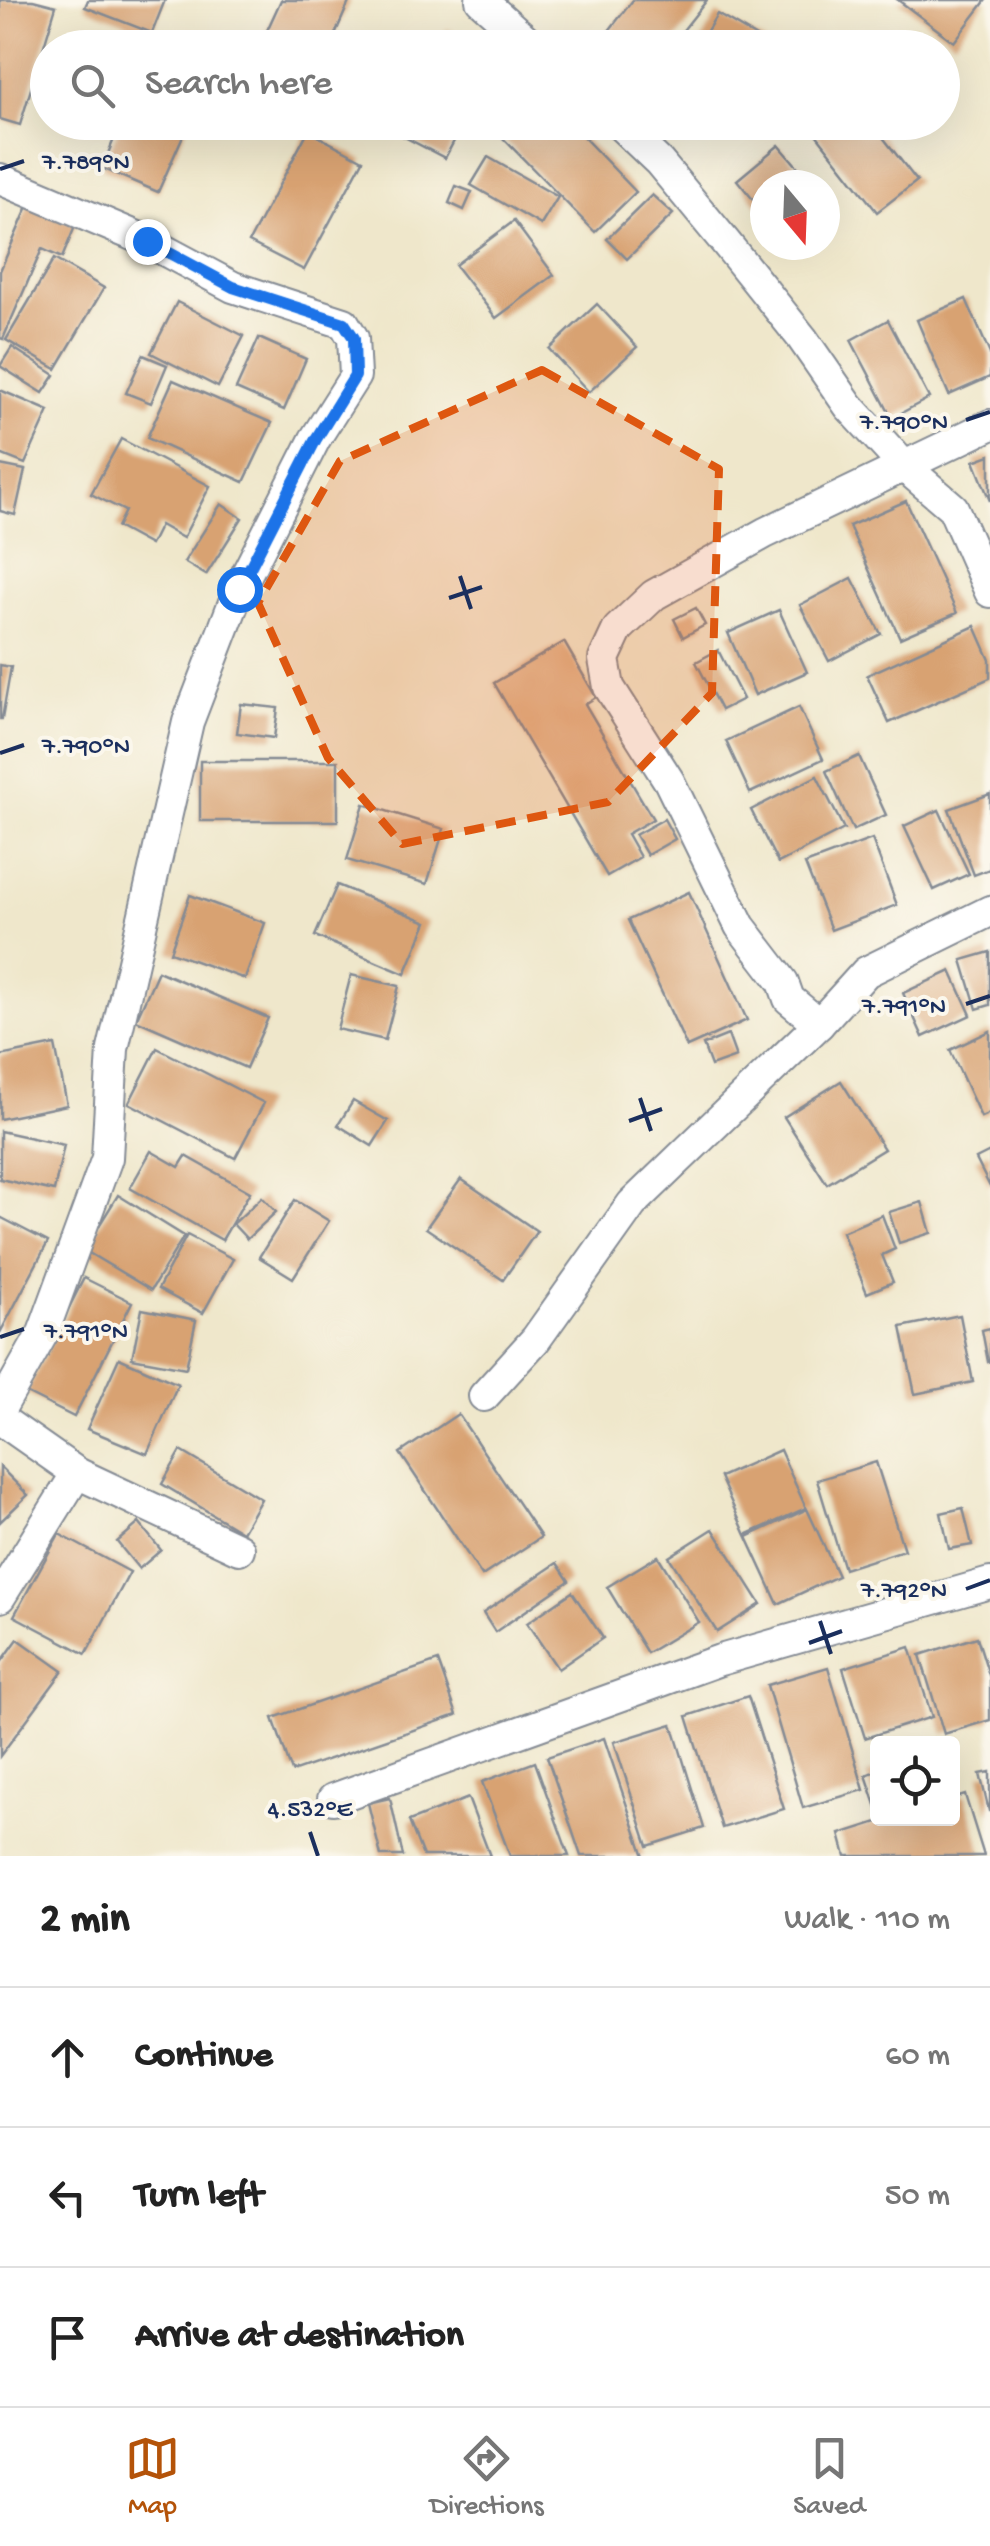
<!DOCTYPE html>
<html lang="en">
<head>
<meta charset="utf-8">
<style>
  body { margin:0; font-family:"Gochi Hand",sans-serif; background:#f2f2f2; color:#222 }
  .controls { position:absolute; right:30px; bottom:30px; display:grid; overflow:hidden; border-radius:10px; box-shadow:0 10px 40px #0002 }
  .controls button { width:90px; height:90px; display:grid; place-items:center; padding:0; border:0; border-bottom:2px solid #e0e0e0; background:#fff; color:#222; font:50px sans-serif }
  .compass { position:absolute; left:750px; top:170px; width:90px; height:90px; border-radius:50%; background:#fff; box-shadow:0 10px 40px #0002; rotate:161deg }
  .stop { position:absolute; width:30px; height:30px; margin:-22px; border:8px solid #1a73e8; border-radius:50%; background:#fff }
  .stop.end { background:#1a73e8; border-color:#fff; box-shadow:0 2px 10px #0008 }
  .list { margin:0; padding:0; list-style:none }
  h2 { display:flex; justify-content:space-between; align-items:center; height:130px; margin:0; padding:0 40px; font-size:42px }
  h2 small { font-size:32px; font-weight:400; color:#767676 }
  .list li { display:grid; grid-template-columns:65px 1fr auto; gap:30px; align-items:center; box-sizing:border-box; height:140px; padding:0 40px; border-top:2px solid #e0e0e0 }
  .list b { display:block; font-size:38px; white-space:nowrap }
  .list em { font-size:32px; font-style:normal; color:#767676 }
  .icon { flex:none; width:55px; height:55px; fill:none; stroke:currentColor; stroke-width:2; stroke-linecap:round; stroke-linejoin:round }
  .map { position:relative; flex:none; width:990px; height:1856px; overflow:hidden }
  .search { position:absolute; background:#fff; box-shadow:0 10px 40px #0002; left:30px; right:30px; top:30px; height:110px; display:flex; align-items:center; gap:25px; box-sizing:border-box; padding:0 35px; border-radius:55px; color:#767676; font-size:38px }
  .sheet { height:550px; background:#fff }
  nav { display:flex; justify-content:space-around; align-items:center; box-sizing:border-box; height:140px; border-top:2px solid #e0e0e0; background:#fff; font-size:28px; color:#767676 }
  nav a { display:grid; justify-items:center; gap:5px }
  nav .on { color:#b45309 }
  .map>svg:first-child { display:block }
</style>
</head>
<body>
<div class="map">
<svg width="990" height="1856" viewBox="0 0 990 1856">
  <rect width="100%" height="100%" fill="#fbf7ec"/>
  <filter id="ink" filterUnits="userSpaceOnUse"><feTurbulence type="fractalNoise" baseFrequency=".01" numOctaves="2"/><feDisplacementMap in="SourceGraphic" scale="20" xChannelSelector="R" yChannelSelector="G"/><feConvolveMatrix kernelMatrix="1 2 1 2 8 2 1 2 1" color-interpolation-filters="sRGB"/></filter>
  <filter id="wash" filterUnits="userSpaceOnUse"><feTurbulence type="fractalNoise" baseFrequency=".0048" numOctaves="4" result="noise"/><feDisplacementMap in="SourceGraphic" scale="40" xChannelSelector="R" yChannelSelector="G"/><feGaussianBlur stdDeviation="2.25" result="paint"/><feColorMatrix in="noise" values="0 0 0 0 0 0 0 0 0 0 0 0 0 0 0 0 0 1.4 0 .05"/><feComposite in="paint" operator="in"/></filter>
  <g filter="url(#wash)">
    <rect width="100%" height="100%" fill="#efe7cb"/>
    <g id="blocks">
      <!-- building -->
      <g fill="#d8a272">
        <polygon points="0,0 33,0 56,6 20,125 0,119"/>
        <polygon points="88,0 165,0 152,33 85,7"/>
        <polygon points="281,0 350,0 329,48 259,48"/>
        <polygon points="633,0 707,0 669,48 618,48 604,37"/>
        <polygon points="898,0 986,0 954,42"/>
        <polygon points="717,14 775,48 697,48"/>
        <polygon points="447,29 482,48 437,48"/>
        <polygon points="121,122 189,122 158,192 102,168"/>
        <polygon points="398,122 464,122 445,158 393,131"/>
        <polygon points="513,122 569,122 636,192 595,232 500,135"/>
        <polygon points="830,122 871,122 917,181 877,212 816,134"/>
        <polygon points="308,131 363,160 304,270 249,242"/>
        <polygon points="779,145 813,185 765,185 765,214 737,180"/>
        <polygon points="488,157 558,197 541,225 471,185"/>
        <polygon points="456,186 472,192 464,210 449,203"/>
        <polygon points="652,195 673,214 627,259 607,239"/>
        <polygon points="29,204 76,224 62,258 42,249 3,339 0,338 0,271"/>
        <polygon points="514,221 554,275 496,318 455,265"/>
        <polygon points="54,259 104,288 56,369 6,340"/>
        <polygon points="966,299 990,354 990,377 949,395 917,320"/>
        <polygon points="177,302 244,336 218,387 151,353"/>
        <polygon points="597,304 637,347 589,392 549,349"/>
        <polygon points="888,320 929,398 892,418 851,340"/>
        <polygon points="259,338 306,359 284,410 236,389"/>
        <polygon points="12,347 55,375 43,393 0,366"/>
        <polygon points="143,355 167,365 151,403 126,393"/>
        <polygon points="173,380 272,423 244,482 147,438"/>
        <polygon points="0,390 49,411 25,464 0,454"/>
        <polygon points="121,439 210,486 183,538 160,525 150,545 117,527 125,511 91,494"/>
        <polygon points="990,455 990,501 974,461"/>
        <polygon points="0,465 25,470 15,515 0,511"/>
        <polygon points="906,501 957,613 900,638 849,526"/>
        <polygon points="221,504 242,518 206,575 184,562"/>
        <polygon points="852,578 881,634 829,661 800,605"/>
        <polygon points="696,608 705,625 683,637 674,619"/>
        <polygon points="779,610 807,672 755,695 728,633"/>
        <polygon points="975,626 990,660 990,678 889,723 867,675"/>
        <polygon points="564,642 596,697 585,704 653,819 627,834 640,857 607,876 494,683"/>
        <polygon points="718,650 743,699 721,710 696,662"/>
        <polygon points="0,665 11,667 2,719 0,719"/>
        <polygon points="241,704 278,708 274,738 237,733"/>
        <polygon points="799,707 823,759 750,793 726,741"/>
        <polygon points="859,756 886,815 853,830 826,771"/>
        <rect x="200" y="761" width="138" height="60"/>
        <polygon points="817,776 844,829 778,863 751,810"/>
        <polygon points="990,794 990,869 974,875 949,809"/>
        <polygon points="364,804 444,829 427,884 347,860"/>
        <polygon points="939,810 969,874 934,890 904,826"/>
        <polygon points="664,819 675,839 647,855 635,835"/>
        <polygon points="872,839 897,905 831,930 805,864"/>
        <polygon points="337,885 427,922 405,974 315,936"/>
        <polygon points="689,892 747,1020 687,1047 628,920"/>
        <polygon points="190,895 265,923 245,979 170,952"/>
        <polygon points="990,952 990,1005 977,1009 962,960"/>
        <polygon points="158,971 268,1018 246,1068 136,1020"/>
        <polygon points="951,971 971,1015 923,1037 903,993"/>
        <polygon points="351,975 399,986 385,1040 337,1029"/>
        <polygon points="990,1031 990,1113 981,1117 950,1050"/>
        <polygon points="728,1035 736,1057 711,1066 703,1045"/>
        <polygon points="55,1045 67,1105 0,1119 0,1056"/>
        <polygon points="157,1048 264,1103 235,1158 129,1103"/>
        <polygon points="841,1081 884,1149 827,1184 784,1117"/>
        <polygon points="353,1101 388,1121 372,1146 338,1125"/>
        <polygon points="0,1131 64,1145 54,1191 0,1179"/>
        <polygon points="151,1151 179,1167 186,1156 250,1192 222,1240 130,1188"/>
        <polygon points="990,1152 990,1187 976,1159"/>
        <polygon points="461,1179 537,1231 503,1280 426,1228"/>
        <polygon points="118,1195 184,1236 151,1290 84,1250"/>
        <polygon points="262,1197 276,1212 247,1239 233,1224"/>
        <polygon points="295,1200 329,1221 293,1278 259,1257"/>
        <polygon points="922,1202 931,1233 899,1243 889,1212"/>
        <polygon points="882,1215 895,1249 882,1255 893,1282 867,1293 842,1232"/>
        <polygon points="0,1217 48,1242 0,1333"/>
        <polygon points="187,1235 233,1259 203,1313 158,1289"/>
        <polygon points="84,1278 132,1302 74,1417 26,1393"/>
        <polygon points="142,1309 196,1320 186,1368 132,1358"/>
        <polygon points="960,1315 973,1382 915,1394 901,1327"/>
        <polygon points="990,1328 990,1361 988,1362 982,1330"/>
        <polygon points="119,1358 178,1384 147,1454 87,1429"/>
        <polygon points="458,1414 541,1537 482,1576 400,1453"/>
        <polygon points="780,1450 806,1508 746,1535 720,1477"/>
        <polygon points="181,1451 261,1499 242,1532 162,1484"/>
        <polygon points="876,1462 904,1550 844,1569 817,1480"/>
        <polygon points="0,1467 28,1495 0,1522"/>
        <polygon points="963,1508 972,1545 949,1549 941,1513"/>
        <polygon points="807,1509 838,1576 778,1604 747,1537"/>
        <polygon points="139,1523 161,1550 139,1569 117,1542"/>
        <polygon points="713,1529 761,1604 717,1632 669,1557"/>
        <polygon points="59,1534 130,1572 86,1654 14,1616"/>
        <polygon points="658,1556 699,1622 647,1653 607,1587"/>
        <polygon points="557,1563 569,1581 495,1632 483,1613"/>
        <polygon points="572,1592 603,1638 558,1669 527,1623"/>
        <polygon points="977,1637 990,1678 990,1720 944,1734 920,1655"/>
        <polygon points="18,1639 63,1671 0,1756 0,1664"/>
        <polygon points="910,1647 932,1717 865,1738 843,1668"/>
        <polygon points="438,1661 457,1715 292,1772 273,1718"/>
        <polygon points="828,1667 864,1790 803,1808 767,1685"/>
        <polygon points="748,1696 784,1809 722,1828 687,1716"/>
        <polygon points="672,1724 704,1828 648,1846 614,1742"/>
        <polygon points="604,1738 644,1856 581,1856 547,1757"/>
        <polygon points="535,1762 569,1856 510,1856 482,1782"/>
        <polygon points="878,1770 878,1807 877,1808 866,1775"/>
        <polygon points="990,1772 990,1811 989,1811 980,1774"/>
        <polygon points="965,1795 984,1856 846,1856 840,1834 890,1818 952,1818 952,1799"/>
        <polygon points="390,1798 403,1856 381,1856 368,1803"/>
        <polygon points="468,1798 490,1856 423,1856 409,1821"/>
      </g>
    </g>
  </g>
  <g filter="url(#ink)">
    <use href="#blocks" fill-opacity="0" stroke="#858b94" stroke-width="2.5"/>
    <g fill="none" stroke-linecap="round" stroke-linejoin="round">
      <!-- street casing -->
      <g stroke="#858b94" stroke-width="34">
        <g id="street">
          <polyline points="481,0 535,48"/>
          <polyline points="617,122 659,162 726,243 802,338 849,406 904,466 953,508 990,592"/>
          <polyline points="0,179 147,241 233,287 344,323 353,338 355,376 315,439 239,589 188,722 113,1049 107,1158 43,1333 0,1409"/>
          <polyline points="990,425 765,533 654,595 618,629 604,659 609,687 669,781 740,926 783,982 789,999 819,1024 866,972 990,911"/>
          <polyline points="484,1396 536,1339 632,1204 819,1024"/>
          <polyline points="0,1419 77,1473 239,1549"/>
          <polyline points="0,1597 77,1473"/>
          <polyline points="333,1799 720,1660 990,1583"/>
        </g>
      </g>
      <!-- street -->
      <use href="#street" stroke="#fff" stroke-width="30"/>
    </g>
  </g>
  <g fill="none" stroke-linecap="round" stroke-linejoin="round" filter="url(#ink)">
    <!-- route -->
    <polyline stroke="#1a73e8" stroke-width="12" points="147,241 233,287 344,323 354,338 355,376 316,439 239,589"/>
  </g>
  <!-- marked area -->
  <path fill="#de5710" fill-opacity="0.2" stroke="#de5710" stroke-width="8" stroke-dasharray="20 12" stroke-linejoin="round" d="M542 370 719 469 712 693 608 802 402 844 328 758 258 603 340 461Z"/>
  <!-- ticks -->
  <path fill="none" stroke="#1b2f5e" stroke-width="4" d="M0 169 24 161M966 420 990 412M460 576 471 609M449 598 482 587M0 753 24 745M966 1004 990 996M640 1098 651 1131M629 1121 662 1109M0 1337 24 1329M966 1589 990 1580M820 1621 831 1654M809 1643 842 1631M310 1832 318 1856"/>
  <g font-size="25" text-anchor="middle" fill="#1b2f5e" stroke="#fbf7ec" stroke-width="8" stroke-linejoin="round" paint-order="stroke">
    <text x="86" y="169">7.789°N</text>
    <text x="904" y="429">7.790°N</text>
    <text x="86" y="753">7.790°N</text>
    <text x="904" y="1013">7.791°N</text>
    <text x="86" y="1338">7.791°N</text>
    <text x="904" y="1597">7.792°N</text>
    <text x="310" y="1816">4.532°E</text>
  </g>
</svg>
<div class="controls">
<button><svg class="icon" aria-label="locate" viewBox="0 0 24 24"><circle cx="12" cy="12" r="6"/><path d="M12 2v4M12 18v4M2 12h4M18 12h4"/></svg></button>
</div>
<svg class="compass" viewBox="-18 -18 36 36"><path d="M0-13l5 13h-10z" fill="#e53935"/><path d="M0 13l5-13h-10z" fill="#767676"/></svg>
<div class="stop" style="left:239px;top:589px"></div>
<div class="stop end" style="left:147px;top:241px"></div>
<div class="search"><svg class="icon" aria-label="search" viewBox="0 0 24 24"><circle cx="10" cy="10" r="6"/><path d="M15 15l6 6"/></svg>Search here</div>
</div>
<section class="sheet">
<h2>2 min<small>Walk · 110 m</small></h2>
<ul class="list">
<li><svg class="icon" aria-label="ahead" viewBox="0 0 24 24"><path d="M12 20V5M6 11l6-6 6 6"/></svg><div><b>Continue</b></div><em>60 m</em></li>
<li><svg class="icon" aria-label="left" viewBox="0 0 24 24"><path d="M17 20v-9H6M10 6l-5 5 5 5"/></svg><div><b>Turn left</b></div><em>50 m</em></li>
<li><svg class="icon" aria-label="arrive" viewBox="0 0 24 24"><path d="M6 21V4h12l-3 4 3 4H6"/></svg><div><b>Arrive at destination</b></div></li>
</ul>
</section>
<nav>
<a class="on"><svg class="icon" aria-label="map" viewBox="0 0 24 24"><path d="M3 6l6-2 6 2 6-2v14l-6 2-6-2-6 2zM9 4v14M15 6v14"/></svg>Map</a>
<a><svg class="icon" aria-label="directions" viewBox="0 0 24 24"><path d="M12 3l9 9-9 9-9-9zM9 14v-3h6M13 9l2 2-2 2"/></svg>Directions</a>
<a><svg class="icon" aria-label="saved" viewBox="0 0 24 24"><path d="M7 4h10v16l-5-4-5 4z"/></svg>Saved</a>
</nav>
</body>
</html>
